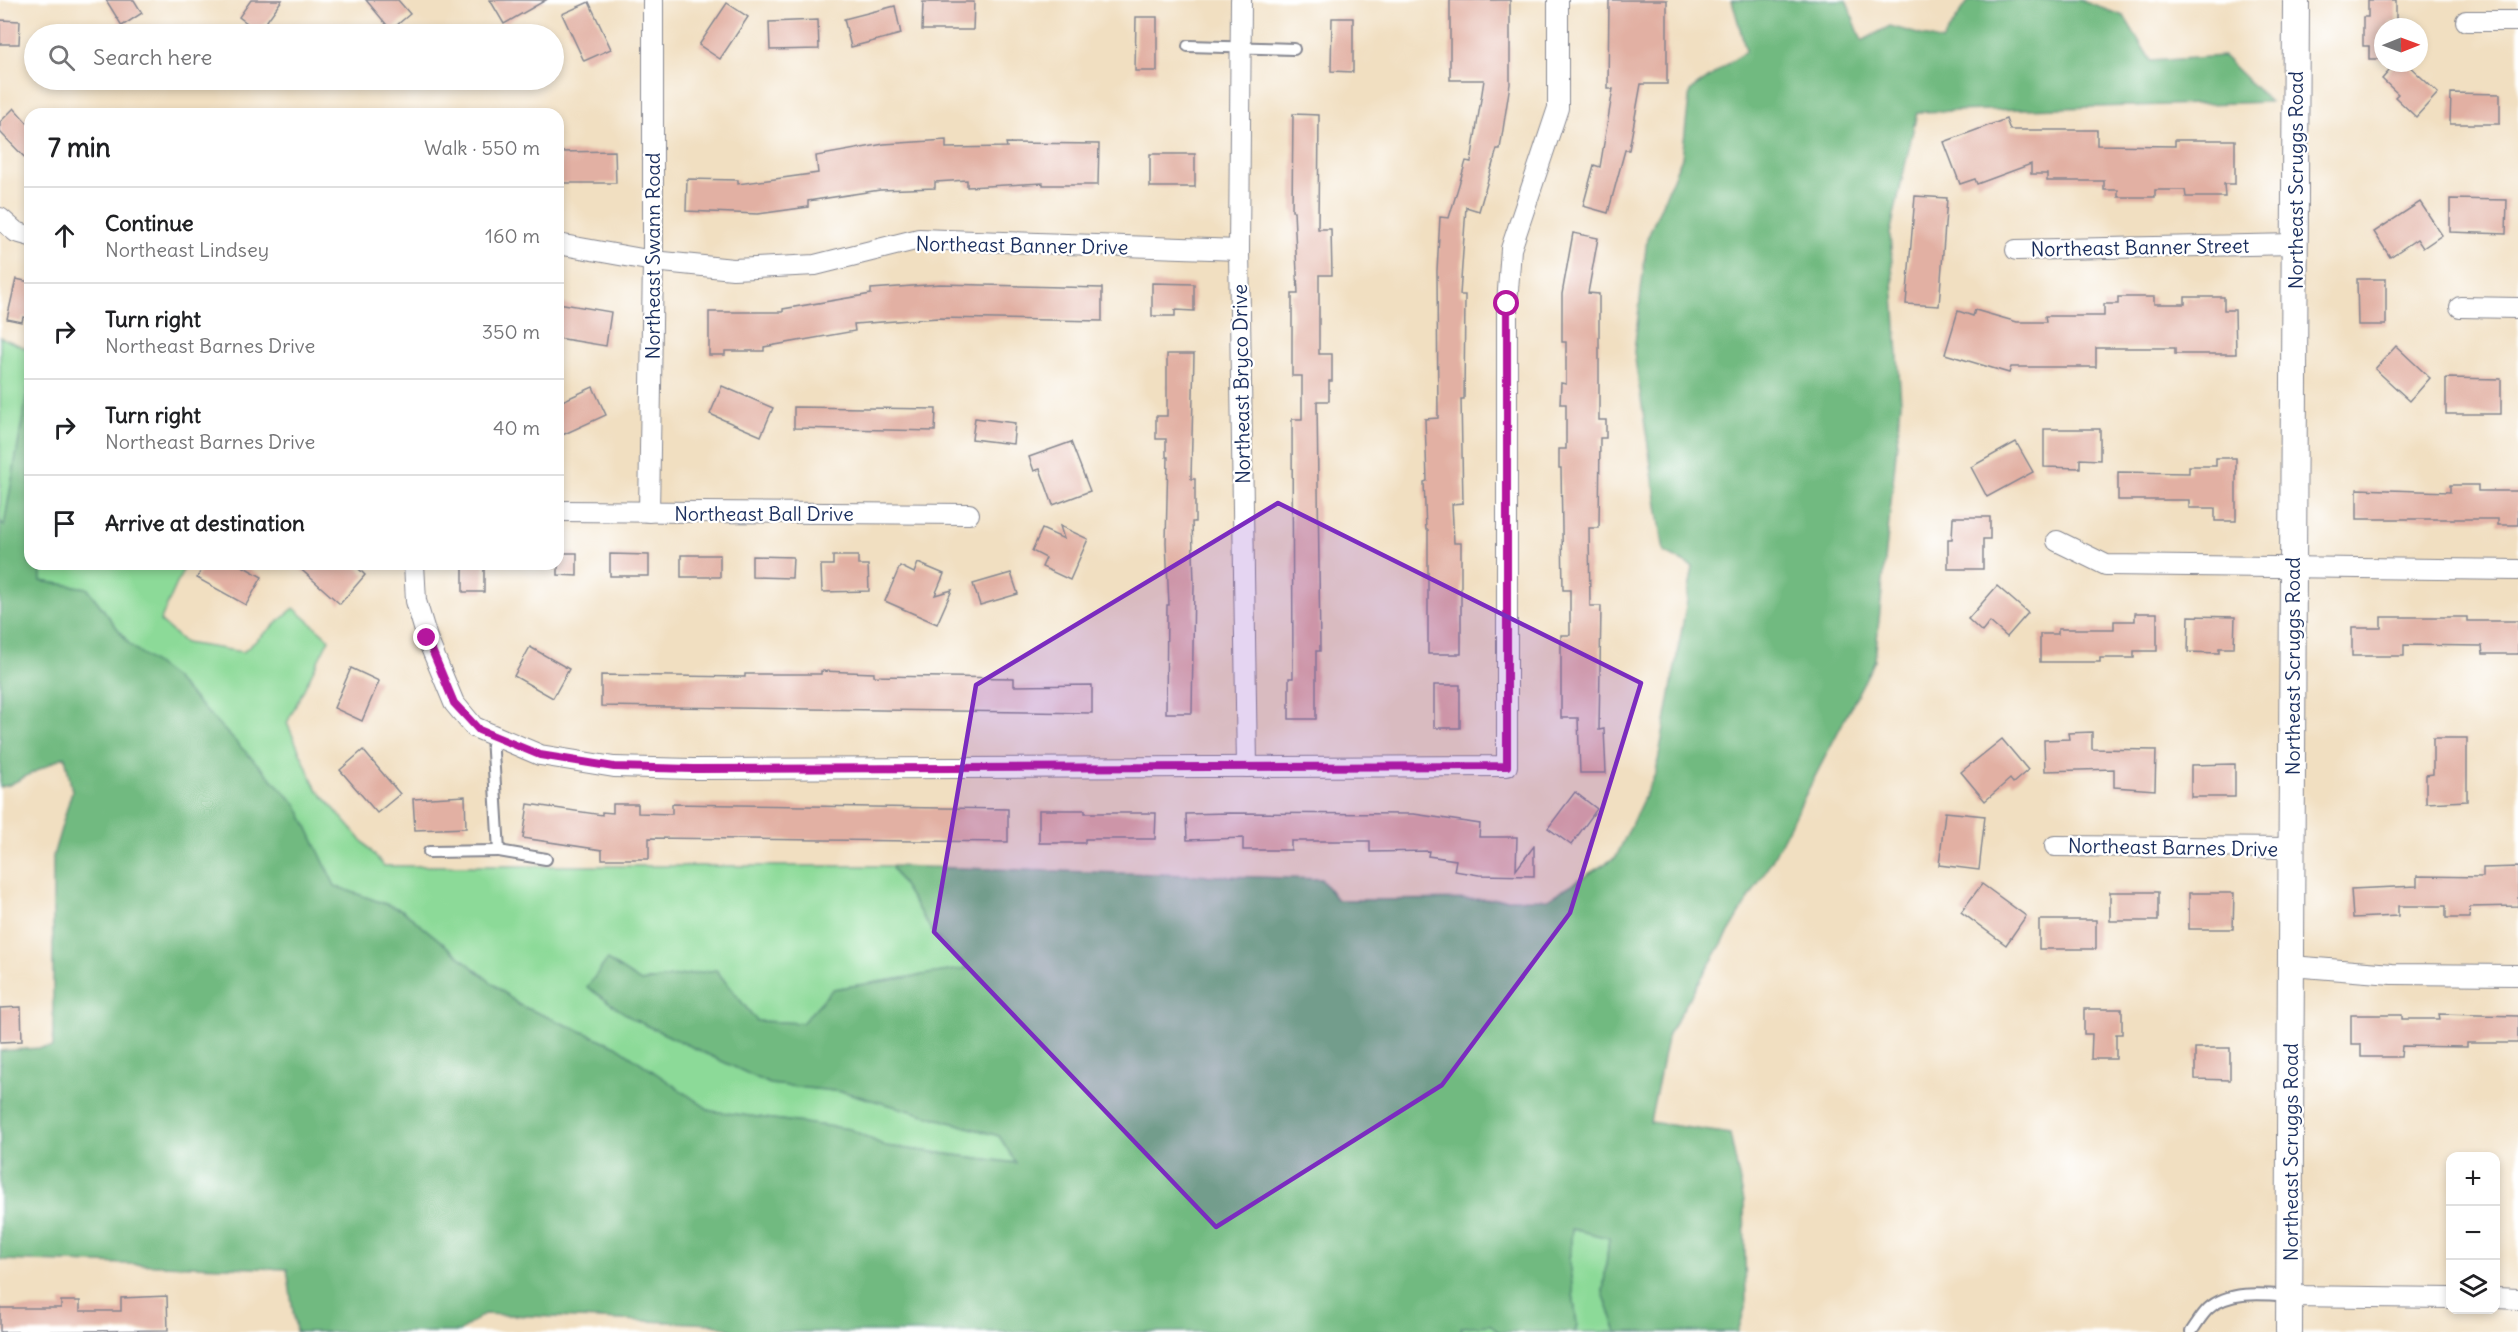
<!DOCTYPE html>
<html lang="en">
<head>
<meta charset="utf-8">
<style>
  body { margin:0; font-family:Delius,sans-serif; background:#f6f6f6; color:#202124 }
  .controls { position:absolute; right:18px; bottom:18px; display:grid; overflow:hidden; border-radius:12px; box-shadow:0 3px 9px #0003 }
  .controls button { width:54px; height:54px; display:grid; place-items:center; padding:0; border:0; border-bottom:2px solid #e0e0e0; background:#fff; color:#202124; font:30px sans-serif }
  .compass { position:absolute; left:2374px; top:18px; width:54px; height:54px; border-radius:50%; background:#fff; box-shadow:0 3px 9px #0003; rotate:89deg }
  .stop { position:absolute; width:18px; height:18px; margin:-14px; border:4px solid #b5179e; border-radius:50%; background:#fff }
  .stop.end { background:#b5179e; border-color:#fff; box-shadow:0 2px 6px #0008 }
  .list { margin:0; padding:0; list-style:none }
  h2 { display:flex; justify-content:space-between; align-items:center; height:78px; margin:0; padding:0 24px; font-size:26px }
  h2 small { font-size:20px; font-weight:400; color:#757577 }
  .list li { display:grid; grid-template-columns:39px 1fr auto; gap:18px; align-items:center; box-sizing:border-box; height:96px; padding:0 24px; border-top:2px solid #e0e0e0 }
  .list b { display:block; font-size:22px; white-space:nowrap }
  .list p { margin:0; font-size:20px; white-space:nowrap; color:#757577 }
  .list em { font-size:20px; font-style:normal; color:#757577 }
  .icon { flex:none; width:33px; height:33px; fill:none; stroke:currentColor; stroke-width:2; stroke-linecap:round; stroke-linejoin:round }
  .map { position:relative; flex:none; width:2518px; height:1332px; overflow:hidden }
  .search { position:absolute; background:#fff; box-shadow:0 3px 9px #0003; left:24px; top:24px; width:540px; height:66px; display:flex; align-items:center; gap:15px; box-sizing:border-box; padding:0 21px; border-radius:33px; color:#757577; font-size:22px }
  .panel { position:absolute; background:#fff; box-shadow:0 3px 9px #0003; left:24px; top:108px; width:540px; height:462px; border-radius:18px }
  .map>svg:first-child { display:block }
</style>
</head>
<body>
<div class="map">
<svg width="2518" height="1332" viewBox="0 0 2518 1332">
  <rect width="100%" height="100%" fill="#fff"/>
  <filter id="ink" filterUnits="userSpaceOnUse"><feTurbulence type="fractalNoise" baseFrequency=".0167" numOctaves="2"/><feDisplacementMap in="SourceGraphic" scale="12" xChannelSelector="R" yChannelSelector="G"/><feConvolveMatrix kernelMatrix="1 2 1 2 8 2 1 2 1" color-interpolation-filters="sRGB"/></filter>
  <filter id="wash" filterUnits="userSpaceOnUse"><feTurbulence type="fractalNoise" baseFrequency=".008" numOctaves="4" result="noise"/><feDisplacementMap in="SourceGraphic" scale="24" xChannelSelector="R" yChannelSelector="G"/><feGaussianBlur stdDeviation="1.35" result="paint"/><feColorMatrix in="noise" values="0 0 0 0 0 0 0 0 0 0 0 0 0 0 0 0 0 1.4 0 .05"/><feComposite in="paint" operator="in"/></filter>
  <g filter="url(#wash)">
    <rect width="100%" height="100%" fill="#f1dfc1"/>
    <!-- green -->
    <g fill="#8cda98" stroke="#54847b" stroke-width="1.5">
      <polygon points="0,337 30,350 30,387 28,388 4,527 0,521"/>
      <polygon points="41,564 181,564 183,570 160,621 185,643 243,652 294,608 329,639 287,723 316,788 384,866 891,866 933,933 969,968 833,989 802,1023 757,1021 716,970 641,982 633,1019 770,1084 844,1092 999,1136 1017,1163 885,1146 850,1129 711,1111 616,1046 519,1005 402,910 335,886 296,805 173,677 130,645 87,588 40,581"/>
      <polygon points="1572,1229 1609,1238 1603,1292 1617,1332 1575,1332 1577,1324 1569,1262"/>
      <polygon points="1492,1325 1499,1332 1462,1332 1460,1327"/>
    </g>
    <!-- forest -->
    <polygon fill="#71ba80" stroke="#46746f" stroke-width="1.5" points="1732,0 1846,0 1862,41 1890,26 1942,41 1969,0 2079,0 2124,16 2151,61 2223,56 2270,102 1917,112 1890,234 1901,403 1875,660 1772,860 1668,1034 1650,1122 1730,1134 1744,1201 1746,1305 1738,1332 1617,1332 1603,1293 1609,1238 1572,1229 1569,1262 1577,1325 1575,1332 1499,1332 1491,1325 1461,1327 1462,1332 737,1332 714,1324 484,1314 459,1332 296,1332 287,1269 0,1260 0,1051 53,1047 53,856 72,791 65,756 9,785 0,787 0,521 4,526 28,388 30,387 30,564 41,564 41,581 87,588 130,645 173,677 297,805 335,886 402,910 519,1005 616,1046 711,1111 850,1129 885,1146 1016,1163 999,1136 844,1092 770,1084 633,1019 587,987 607,960 641,982 716,970 757,1021 802,1023 833,989 968,968 933,933 891,866 1321,879 1337,900 1548,899 1616,857 1656,772 1693,567 1664,552 1634,352 1647,239 1682,157 1690,91 1746,51"/>
    <g id="blocks">
      <!-- building -->
      <g fill="#e2b0a3">
        <polygon points="106,0 134,0 142,13 122,26"/>
        <polygon points="251,0 282,0 259,32 239,17"/>
        <polygon points="366,0 398,0 410,14 391,30"/>
        <polygon points="490,0 546,0 504,24"/>
        <polygon points="1450,0 1510,0 1510,84 1500,149 1497,149 1479,211 1466,207 1460,295 1465,295 1464,399 1461,399 1463,503 1452,504 1454,543 1461,543 1461,654 1428,654 1428,530 1426,530 1424,482 1427,481 1425,419 1438,418 1437,271 1440,217 1449,218 1466,161 1471,162 1484,80 1450,80"/>
        <polygon points="1609,0 1667,0 1667,84 1641,84 1629,150 1625,150 1608,213 1583,206 1594,165 1600,167 1613,89 1608,89"/>
        <polygon points="2368,0 2396,0 2396,22 2390,22 2390,27 2383,27 2383,59 2369,59 2369,46 2363,46 2363,17 2368,17"/>
        <polygon points="589,2 611,49 584,61 562,14"/>
        <polygon points="923,2 974,2 973,30 922,30"/>
        <polygon points="727,3 748,17 720,59 699,45"/>
        <polygon points="895,6 901,34 851,47 844,19"/>
        <polygon points="1136,17 1157,17 1157,71 1135,71"/>
        <polygon points="1332,18 1353,18 1353,72 1331,71"/>
        <polygon points="0,20 20,21 19,44 0,44"/>
        <polygon points="818,20 819,49 770,50 769,22"/>
        <polygon points="2396,63 2406,63 2438,93 2416,117 2395,97 2398,94 2382,79"/>
        <polygon points="2451,93 2500,94 2500,124 2450,124"/>
        <polygon points="14,108 30,126 30,163 0,132 0,122"/>
        <polygon points="1293,114 1319,115 1318,229 1331,229 1332,275 1319,275 1319,354 1332,354 1332,381 1329,381 1329,401 1317,401 1320,651 1316,651 1316,719 1289,719 1289,678 1293,678 1292,419 1302,419 1302,376 1292,376 1292,294 1298,294 1294,211 1292,211"/>
        <polygon points="2006,119 2010,130 2097,130 2097,145 2175,146 2175,140 2235,140 2235,184 2224,184 2225,197 2186,197 2185,190 2155,190 2155,197 2118,197 2118,190 2104,190 2104,181 2047,181 2047,174 2031,174 2031,164 1977,184 1975,179 1960,184 1944,142"/>
        <polygon points="946,140 946,148 1007,147 1006,143 1099,144 1098,185 1043,185 1043,183 967,187 967,180 935,182 935,188 880,190 808,201 808,207 758,214 686,211 687,179 738,180 738,184 818,173 816,156 884,144"/>
        <polygon points="615,151 616,183 561,183 560,152"/>
        <rect x="1150" y="154" width="45" height="33"/>
        <polygon points="1915,196 1947,198 1939,306 1906,304"/>
        <polygon points="2450,199 2507,200 2506,234 2450,232"/>
        <polygon points="2420,202 2442,235 2423,248 2417,239 2390,257 2374,232"/>
        <polygon points="1573,233 1598,238 1588,293 1599,294 1599,420 1606,420 1606,438 1600,438 1599,528 1589,528 1590,606 1601,606 1599,730 1604,729 1606,773 1580,773 1578,718 1561,718 1561,635 1570,635 1570,590 1563,590 1561,468 1559,468 1559,449 1566,449 1566,404 1560,404 1561,383 1566,384 1566,342 1562,342 1562,294"/>
        <polygon points="16,279 30,282 30,318 23,317 22,322 7,319"/>
        <polygon points="2357,279 2386,279 2386,325 2358,325"/>
        <polygon points="1152,283 1194,284 1194,311 1175,310 1175,316 1152,316"/>
        <polygon points="940,284 1102,288 1102,321 938,318 854,324 855,331 764,347 764,351 725,351 725,355 709,355 709,312 783,312 783,309 871,294 871,289"/>
        <polygon points="2118,297 2154,297 2154,304 2185,304 2185,297 2224,297 2224,310 2235,310 2236,354 2175,354 2175,348 2096,348 2096,367 2011,367 2009,373 1945,354 1958,311 1973,316 1975,310 2017,322 2046,322 2045,316 2104,316 2104,304 2118,304"/>
        <polygon points="558,303 611,312 606,346 558,338"/>
        <polygon points="2396,346 2430,378 2410,401 2375,369"/>
        <polygon points="1167,354 1194,354 1191,479 1195,479 1195,522 1192,522 1194,583 1192,713 1166,713 1167,605 1169,605 1166,542 1168,457 1166,457 1166,439 1156,439 1156,416 1167,416"/>
        <polygon points="2446,378 2501,379 2501,414 2446,414"/>
        <polygon points="722,386 773,408 761,436 710,414"/>
        <polygon points="593,387 606,415 558,437 558,403"/>
        <polygon points="794,407 936,409 935,431 794,428"/>
        <polygon points="975,418 1015,423 1013,444 972,439"/>
        <polygon points="2044,429 2100,429 2100,460 2080,459 2080,468 2044,467"/>
        <polygon points="1071,442 1090,491 1053,505 1040,469 1034,471 1029,457"/>
        <polygon points="2016,442 2033,472 1987,497 1971,467"/>
        <polygon points="2216,458 2236,458 2236,521 2215,521 2215,508 2189,508 2189,500 2118,500 2118,472 2189,473 2189,466 2216,466"/>
        <polygon points="2450,485 2478,485 2478,491 2518,491 2518,525 2498,525 2498,519 2357,519 2357,489 2450,492"/>
        <polygon points="1953,517 1990,517 1990,539 1983,539 1983,569 1948,569 1948,539 1952,539"/>
        <polygon points="1060,526 1088,539 1070,580 1042,567 1046,558 1032,551 1042,529 1064,539"/>
        <polygon points="558,553 577,553 577,576 558,575"/>
        <polygon points="610,554 649,555 649,576 610,576"/>
        <rect x="681" y="555" width="39" height="22"/>
        <polygon points="752,556 793,557 792,578 752,577"/>
        <polygon points="833,556 858,556 858,565 868,565 869,591 822,592 821,565 833,565"/>
        <polygon points="918,563 944,574 935,595 952,590 937,624 885,601 900,566 914,573"/>
        <polygon points="204,564 239,564 262,577 246,605 197,578"/>
        <polygon points="295,564 354,564 365,575 340,604"/>
        <rect x="463" y="564" width="21" height="28"/>
        <polygon points="1011,573 1018,594 980,605 973,584"/>
        <polygon points="1997,586 2028,613 2007,637 1990,622 1982,632 1968,619"/>
        <polygon points="2135,613 2157,613 2157,651 2134,651 2134,658 2100,658 2100,662 2040,662 2040,634 2058,634 2058,629 2114,629 2114,621 2135,621"/>
        <polygon points="2189,616 2235,617 2234,648 2219,648 2219,653 2188,652"/>
        <polygon points="2381,617 2467,617 2467,621 2518,621 2518,654 2483,654 2482,646 2404,645 2404,656 2352,656 2352,628 2381,628"/>
        <polygon points="530,647 569,669 553,698 514,676"/>
        <polygon points="351,668 379,681 362,721 334,708"/>
        <polygon points="821,671 874,673 874,676 1014,678 1014,686 1092,685 1092,713 601,706 601,675 745,677 745,674 821,674"/>
        <rect x="1434" y="685" width="26" height="43"/>
        <polygon points="2092,732 2092,749 2156,750 2155,790 2114,787 2114,769 2045,771 2044,740 2069,739 2068,733"/>
        <polygon points="2433,738 2467,738 2467,801 2426,803 2426,775 2433,774"/>
        <polygon points="2002,739 2028,770 2013,783 2010,779 1985,801 1961,772"/>
        <polygon points="363,750 400,794 377,813 340,770"/>
        <polygon points="2235,764 2235,797 2191,797 2191,765"/>
        <polygon points="1575,792 1597,809 1571,845 1548,828"/>
        <polygon points="465,796 466,828 415,830 413,799"/>
        <polygon points="528,804 602,815 602,812 613,813 613,804 638,804 638,813 672,814 672,804 1008,809 1008,842 649,838 649,859 602,859 602,850 523,838"/>
        <polygon points="1039,810 1085,810 1085,813 1156,813 1155,839 1085,839 1085,843 1039,843"/>
        <polygon points="1945,812 1985,816 1979,870 1939,865"/>
        <polygon points="1229,813 1414,814 1480,824 1479,837 1517,837 1516,870 1534,846 1534,876 1479,875 1454,871 1456,860 1428,856 1429,851 1370,852 1370,841 1291,841 1291,850 1243,850 1243,838 1187,840 1186,814"/>
        <polygon points="2518,867 2518,906 2470,907 2469,918 2446,918 2446,906 2398,906 2398,916 2353,918 2351,889 2417,886 2417,876 2483,877 2483,868"/>
        <polygon points="1982,884 2026,916 2006,945 1961,912"/>
        <rect x="2110" y="892" width="48" height="29"/>
        <polygon points="2189,893 2234,893 2233,929 2189,929"/>
        <rect x="2039" y="920" width="57" height="29"/>
        <polygon points="21,1007 22,1041 0,1042 0,1008"/>
        <polygon points="2084,1009 2122,1009 2122,1034 2116,1034 2116,1059 2091,1059 2092,1034 2084,1034"/>
        <polygon points="2439,1014 2518,1016 2518,1043 2467,1043 2467,1047 2402,1046 2401,1057 2361,1057 2361,1044 2351,1044 2351,1015 2402,1015 2402,1019 2440,1019"/>
        <polygon points="2195,1048 2230,1048 2230,1080 2195,1079"/>
        <polygon points="167,1296 168,1330 0,1332 0,1308 61,1308 61,1301 80,1301 80,1311 121,1311 121,1298"/>
      </g>
    </g>
  </g>
  <g filter="url(#ink)">
    <use href="#blocks" fill-opacity="0" stroke="#868790" stroke-width="1.5"/>
    <g fill="none" stroke-linecap="round" stroke-linejoin="round">
      <!-- service casing -->
      <g stroke="#868790" stroke-width="14">
        <g id="service">
          <polyline points="1188,46 1294,49"/>
          <polyline points="492,736 499,851 546,859"/>
          <polyline points="429,852 499,851"/>
          <path d="M2191 1332C2196 1325 2201 1316 2208 1309 2229 1290 2264 1294 2290 1296"/>
        </g>
      </g>
      <!-- minor casing -->
      <g stroke="#868790" stroke-width="22">
        <g id="minor">
          <polyline points="1241,0 1239,250 1247,767"/>
          <polyline points="2466,21 2518,21"/>
          <polyline points="0,218 16,232 30,236"/>
          <polyline points="558,244 653,261 733,269 815,265 919,239 1239,250"/>
          <polyline points="2016,250 2295,244"/>
          <polyline points="2460,307 2518,308"/>
          <polyline points="558,511 969,514"/>
          <polyline points="649,512 653,261 653,0"/>
          <polyline points="2057,541 2106,565 2518,570"/>
          <polyline points="414,564 416,601 427,638 454,703 474,727 540,755 614,767 693,769 1507,766 1507,304 1511,249 1558,108 1558,0"/>
          <polyline points="2055,846 2292,848"/>
          <polyline points="2291,966 2392,974 2518,975"/>
          <polyline points="2290,1296 2450,1298"/>
          <polyline points="2496,1298 2518,1299"/>
        </g>
      </g>
      <!-- tertiary casing -->
      <g stroke="#868790" stroke-width="28">
        <polyline id="tertiary" points="2289,1332 2296,0"/>
      </g>
      <!-- service -->
      <use href="#service" stroke="#fff" stroke-width="10"/>
      <!-- minor -->
      <use href="#minor" stroke="#fff" stroke-width="20"/>
      <!-- tertiary -->
      <use href="#tertiary" stroke="#fff" stroke-width="26"/>
    </g>
  </g>
  <g fill="none" stroke-linecap="round" stroke-linejoin="round" filter="url(#ink)">
    <!-- route -->
    <polyline stroke="#b5179e" stroke-width="8" points="427,638 454,703 479,730 540,755 614,767 693,769 1507,766 1507,304"/>
  </g>
  <!-- marked area -->
  <path fill="#7b2cbf" fill-opacity="0.2" stroke="#7b2cbf" stroke-width="4.5" stroke-linejoin="round" d="M1278 503 1641 683 1570 913 1442 1085 1216 1227 934 932 976 685Z"/>
  <g text-anchor="middle" dominant-baseline="central" stroke-width="4.5" stroke-linejoin="round" paint-order="stroke">
    <!-- street labels -->
    <g font-size="20" fill="#1b2f5e" stroke="#fff">
      <text transform="translate(2295 180) rotate(-90)">Northeast Scruggs Road</text>
      <text transform="translate(1022 245) rotate(1)">Northeast Banner Drive</text>
      <text transform="translate(2140 247) rotate(-1)">Northeast Banner Street</text>
      <text transform="translate(652 256) rotate(-90)">Northeast Swann Road</text>
      <text transform="translate(1241 384) rotate(-91)">Northeast Bryco Drive</text>
      <text x="764" y="513">Northeast Ball Drive</text>
      <text transform="translate(2292 666) rotate(-90)">Northeast Scruggs Road</text>
      <text transform="translate(2173 847) rotate(1)">Northeast Barnes Drive</text>
      <text transform="translate(2290 1152) rotate(-90)">Northeast Scruggs Road</text>
    </g>
  </g>
</svg>
<div class="controls">
<button>+</button>
<button>−</button>
<button><svg class="icon" aria-label="layers" viewBox="0 0 24 24"><path d="M12 4l9 5-9 5-9-5zM3 14l9 5 9-5"/></svg></button>
</div>
<svg class="compass" viewBox="-18 -18 36 36"><path d="M0-13l5 13h-10z" fill="#e53935"/><path d="M0 13l5-13h-10z" fill="#757577"/></svg>
<div class="stop" style="left:1507px;top:304px"></div>
<div class="stop end" style="left:427px;top:638px"></div>
<div class="search"><svg class="icon" aria-label="search" viewBox="0 0 24 24"><circle cx="10" cy="10" r="6"/><path d="M15 15l6 6"/></svg>Search here</div>
<section class="panel">
<h2>7 min<small>Walk · 550 m</small></h2>
<ul class="list">
<li><svg class="icon" aria-label="ahead" viewBox="0 0 24 24"><path d="M12 20V5M6 11l6-6 6 6"/></svg><div><b>Continue</b><p>Northeast Lindsey</p></div><em>160 m</em></li>
<li><svg class="icon" aria-label="right" viewBox="0 0 24 24"><path d="M7 20v-9h11M14 6l5 5-5 5"/></svg><div><b>Turn right</b><p>Northeast Barnes Drive</p></div><em>350 m</em></li>
<li><svg class="icon" aria-label="right" viewBox="0 0 24 24"><path d="M7 20v-9h11M14 6l5 5-5 5"/></svg><div><b>Turn right</b><p>Northeast Barnes Drive</p></div><em>40 m</em></li>
<li><svg class="icon" aria-label="arrive" viewBox="0 0 24 24"><path d="M6 21V4h12l-3 4 3 4H6"/></svg><div><b>Arrive at destination</b></div></li>
</ul>
</section>
</div>
</body>
</html>
